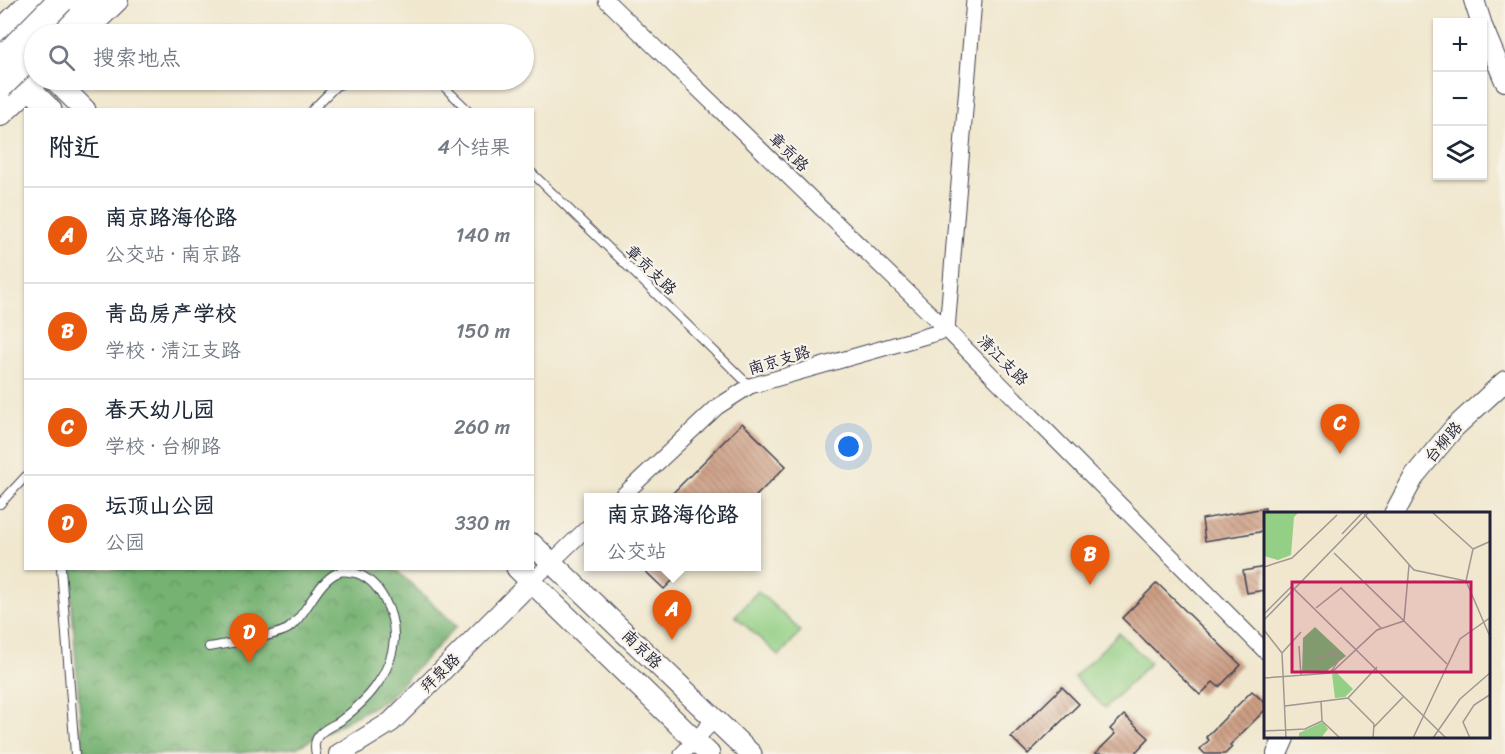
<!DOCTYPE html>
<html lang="zh">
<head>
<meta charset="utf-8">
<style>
  body { margin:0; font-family:Sriracha,"LXGW WenKai TC",sans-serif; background:#f6f6f7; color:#1f2937 }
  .controls { position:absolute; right:18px; top:18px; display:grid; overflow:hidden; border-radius:0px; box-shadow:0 2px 4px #0004 }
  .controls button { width:54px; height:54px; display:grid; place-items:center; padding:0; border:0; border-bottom:2px solid #e0e1e3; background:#fff; color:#1f2937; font:30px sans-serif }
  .you { position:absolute; left:849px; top:447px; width:21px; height:21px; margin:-15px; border:4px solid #fff; border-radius:50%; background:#1a73e8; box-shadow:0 0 0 9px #1a73e833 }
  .badge { display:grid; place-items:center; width:39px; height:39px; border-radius:50%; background:#ea580c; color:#fff; font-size:20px; font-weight:700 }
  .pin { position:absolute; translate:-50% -50px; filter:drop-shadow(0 2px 3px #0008) }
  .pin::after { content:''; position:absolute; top:32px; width:21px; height:18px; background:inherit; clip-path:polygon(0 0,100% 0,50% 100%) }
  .popup { position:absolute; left:584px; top:493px; width:177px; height:78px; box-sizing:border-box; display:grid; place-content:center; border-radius:0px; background:#fff; filter:drop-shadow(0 2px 4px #0005); font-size:20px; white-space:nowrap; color:#747a83 }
  .popup b { font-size:22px; color:#1f2937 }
  .popup::after { content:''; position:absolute; left:50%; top:100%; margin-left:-12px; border:12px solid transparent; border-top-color:#fff }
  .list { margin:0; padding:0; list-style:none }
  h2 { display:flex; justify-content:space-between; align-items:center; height:78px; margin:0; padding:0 24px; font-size:26px }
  h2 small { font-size:20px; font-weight:400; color:#747a83 }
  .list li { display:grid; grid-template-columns:39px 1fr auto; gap:18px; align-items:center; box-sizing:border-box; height:96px; padding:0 24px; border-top:2px solid #e0e1e3 }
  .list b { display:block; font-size:22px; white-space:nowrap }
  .list p { margin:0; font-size:20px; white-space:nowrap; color:#747a83 }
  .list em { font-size:20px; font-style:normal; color:#747a83 }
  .icon { flex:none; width:33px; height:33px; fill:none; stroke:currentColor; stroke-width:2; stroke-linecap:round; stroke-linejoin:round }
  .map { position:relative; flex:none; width:1505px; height:754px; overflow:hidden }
  .search { position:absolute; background:#fff; box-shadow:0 2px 4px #0004; left:24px; top:24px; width:510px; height:66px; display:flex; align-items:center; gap:15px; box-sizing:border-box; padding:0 21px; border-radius:33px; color:#747a83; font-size:22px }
  .panel { position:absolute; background:#fff; box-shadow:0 2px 4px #0004; left:24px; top:108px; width:510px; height:462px; border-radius:0px }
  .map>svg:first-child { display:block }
</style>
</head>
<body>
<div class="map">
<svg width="1505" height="754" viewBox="0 0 1505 754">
  <defs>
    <pattern id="forest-crowns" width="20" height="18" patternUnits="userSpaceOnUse" patternTransform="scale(1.5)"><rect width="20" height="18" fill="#76b272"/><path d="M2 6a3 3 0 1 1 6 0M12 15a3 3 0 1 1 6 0" fill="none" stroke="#60905f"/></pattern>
    <pattern id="building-back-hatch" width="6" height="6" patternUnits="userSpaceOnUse" patternTransform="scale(1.5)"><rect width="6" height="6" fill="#cd9e84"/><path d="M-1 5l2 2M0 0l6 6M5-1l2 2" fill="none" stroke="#a6806d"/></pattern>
  </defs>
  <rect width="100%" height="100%" fill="#f7f3e8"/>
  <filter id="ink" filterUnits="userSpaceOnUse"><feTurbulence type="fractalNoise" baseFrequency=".0167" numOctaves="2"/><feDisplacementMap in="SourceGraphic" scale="12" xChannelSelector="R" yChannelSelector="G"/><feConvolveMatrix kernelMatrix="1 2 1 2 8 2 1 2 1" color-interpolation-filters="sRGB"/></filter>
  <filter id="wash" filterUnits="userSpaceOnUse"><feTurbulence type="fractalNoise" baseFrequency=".008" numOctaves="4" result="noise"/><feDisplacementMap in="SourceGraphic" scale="24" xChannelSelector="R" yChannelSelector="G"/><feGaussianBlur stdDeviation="1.35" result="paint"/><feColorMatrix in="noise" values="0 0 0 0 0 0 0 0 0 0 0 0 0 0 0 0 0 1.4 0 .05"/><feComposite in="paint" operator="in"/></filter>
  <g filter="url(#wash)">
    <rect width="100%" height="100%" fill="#f0e7ce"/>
    <!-- green -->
    <g fill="#93cf84" stroke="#5a7860" stroke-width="1.5">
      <polygon points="758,591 801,631 779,656 735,616"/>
      <polygon points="1119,633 1150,663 1105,708 1074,677"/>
    </g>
    <!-- forest -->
    <polygon fill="url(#forest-crowns)" stroke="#4c6a56" stroke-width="1.5" points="69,569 395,569 457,626 386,700 296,748 228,754 83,754"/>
    <g id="blocks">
      <!-- building -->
      <g fill="url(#building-back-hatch)">
        <polygon points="742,423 786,466 754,498 668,498"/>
        <polygon points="1265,508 1265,531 1205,541 1202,519"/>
        <polygon points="641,567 686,567 664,589"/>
        <polygon points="1265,567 1265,590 1247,593 1243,571"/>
        <polygon points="1157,583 1241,665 1219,687 1213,682 1200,695 1122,618"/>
        <polygon points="1062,687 1079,704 1028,754 1011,737"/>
        <polygon points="1252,691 1265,703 1265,710 1230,745 1232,747 1225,754 1205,754 1200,749 1209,740 1206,737"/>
        <polygon points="1124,715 1149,738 1134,754 1095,754 1115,734 1110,729"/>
      </g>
    </g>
  </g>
  <g filter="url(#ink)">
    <use href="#blocks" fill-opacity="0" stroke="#414051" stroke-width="1.5"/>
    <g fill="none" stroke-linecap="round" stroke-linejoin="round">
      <!-- service casing -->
      <g stroke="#414051" stroke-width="10">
        <g id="service">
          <polyline points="437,80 468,110"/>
          <polyline points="312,110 336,86 344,83 357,83 368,80"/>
          <polyline points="532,173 750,386"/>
          <polyline points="0,504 26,476"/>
          <polyline points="61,568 75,754"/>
          <path d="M209 647C225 644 279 636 289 628 308 613 316 583 337 573 342 570 349 572 355 573 380 580 395 614 394 639 393 656 386 672 376 686 367 699 353 711 340 721 334 725 326 728 321 733 314 739 314 746 316 754"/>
        </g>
      </g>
      <!-- minor casing -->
      <g stroke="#414051" stroke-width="17">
        <g id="minor">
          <polyline points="606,0 947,330 750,386 717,407 620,498"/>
          <polyline points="974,0 947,330 1265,651"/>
          <polyline points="531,582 588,527"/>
          <polyline points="682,754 715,719"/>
        </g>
      </g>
      <!-- tertiary casing -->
      <g stroke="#414051" stroke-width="22">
        <g id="tertiary">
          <polyline points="1474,0 1481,22"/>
          <polyline points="1482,26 1505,81"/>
          <polyline points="1394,514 1415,475 1454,428 1505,381"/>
          <polyline points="339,754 391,722 531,582"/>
          <polyline points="1277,754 1284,738"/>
        </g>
      </g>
      <!-- secondary casing -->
      <g stroke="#414051" stroke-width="23">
        <g id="secondary">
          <polyline points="20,74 28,87 51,110"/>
          <polyline points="55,80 85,110"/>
          <polyline points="532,544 751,754"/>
          <polyline points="517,568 709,754"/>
        </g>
      </g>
      <!-- primary casing -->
      <g stroke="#414051" stroke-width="26">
        <g id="primary">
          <polyline points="0,33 33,0"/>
          <polyline points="81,34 116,0"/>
          <polyline points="0,114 36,80"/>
        </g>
      </g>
      <!-- trunk casing -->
      <g stroke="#414051" stroke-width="28">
        <polyline id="trunk" points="51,34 86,0"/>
      </g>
      <!-- service -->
      <use href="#service" stroke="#fff" stroke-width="8"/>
      <!-- minor -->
      <use href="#minor" stroke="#fff" stroke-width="15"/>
      <!-- tertiary -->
      <use href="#tertiary" stroke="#fff" stroke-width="20"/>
      <!-- secondary -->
      <use href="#secondary" stroke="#fff" stroke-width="21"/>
      <!-- primary -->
      <use href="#primary" stroke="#fff" stroke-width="24"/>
      <!-- trunk -->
      <use href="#trunk" stroke="#fff" stroke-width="26"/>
      <!-- trunk-bridge casing -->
      <g stroke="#414051" stroke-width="28" stroke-linecap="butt">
        <g id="trunk-bridge">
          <polyline points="0,62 61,0"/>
          <polyline points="0,86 32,54"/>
        </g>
      </g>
      <!-- trunk-bridge -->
      <use href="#trunk-bridge" stroke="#fff" stroke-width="26"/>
    </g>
  </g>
  <g text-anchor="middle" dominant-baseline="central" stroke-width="4.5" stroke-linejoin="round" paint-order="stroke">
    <!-- street labels -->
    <g font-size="16" fill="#22223b" stroke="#f7f3e8">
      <text transform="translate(789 152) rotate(44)">章贡路</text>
      <text transform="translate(651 270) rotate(44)">章贡支路</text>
      <text transform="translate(779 360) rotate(-17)">南京支路</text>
      <text transform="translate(1003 360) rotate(45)">清江支路</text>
      <text transform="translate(1443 442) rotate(-49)">台柳路</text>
      <text transform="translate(642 649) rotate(44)">南京路</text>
      <text transform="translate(440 673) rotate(-45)">拜泉路</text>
    </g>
  </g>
  <!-- overview -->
  <g transform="translate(1264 512)">
    <rect width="226" height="226" fill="#f0e7ce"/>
    <path d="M0 0H35L30 5 27 43 14 48 0 44ZM72 160 89 177 81 185 71 186 68 162ZM59 210 64 217 57 226H35V221Z" fill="#93cf84"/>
    <path d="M51 115 82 144 63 159 38 161 39 126Z" fill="#76b272"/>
    <path fill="none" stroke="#9e9893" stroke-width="1.5" d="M168 0 209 37M100 2 150 58 202 69M78 22 99 0M209 37 202 69 227 127M209 37 227 29M145 53 140 109 183 152M0 55 28 46 73 3M28 75 182 226M52 96 77 76 117 116M0 102 29 73M0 108 105 0M0 118 18 141 22 226M35 134 37 164M18 141 37 120M53 147 72 139 75 148 66 161M0 166 67 161 113 118 140 109 70 41M84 186 110 212 109 226M57 189 58 209 76 226M21 194 84 186 113 155M110 215 139 185M0 219 41 217 58 209M149 226 196 127 227 105M169 226 196 187 227 160M206 226 199 210 210 193 227 182"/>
    <path fill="#c2185b" fill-opacity="0.15" stroke="#c2185b" stroke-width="3" d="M28 70H207V160H28Z"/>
    <rect width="226" height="226" fill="none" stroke="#22223b" stroke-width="3"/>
  </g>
</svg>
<div class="controls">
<button>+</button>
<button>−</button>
<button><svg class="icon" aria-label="layers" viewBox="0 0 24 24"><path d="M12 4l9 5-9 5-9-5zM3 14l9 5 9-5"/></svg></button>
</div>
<div class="you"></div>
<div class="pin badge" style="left:672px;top:640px">A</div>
<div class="popup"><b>南京路海伦路</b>公交站</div>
<div class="pin badge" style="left:1090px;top:585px">B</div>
<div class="pin badge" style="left:1340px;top:454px">C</div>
<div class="pin badge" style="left:249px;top:663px">D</div>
<div class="search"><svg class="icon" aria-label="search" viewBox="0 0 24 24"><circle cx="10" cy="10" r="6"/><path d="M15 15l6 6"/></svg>搜索地点</div>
<section class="panel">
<h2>附近<small>4个结果</small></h2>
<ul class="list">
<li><span class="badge">A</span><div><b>南京路海伦路</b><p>公交站 · 南京路</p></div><em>140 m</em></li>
<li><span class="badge">B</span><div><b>青岛房产学校</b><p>学校 · 清江支路</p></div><em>150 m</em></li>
<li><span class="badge">C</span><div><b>春天幼儿园</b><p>学校 · 台柳路</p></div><em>260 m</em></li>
<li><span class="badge">D</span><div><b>坛顶山公园</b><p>公园</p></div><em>330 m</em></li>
</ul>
</section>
</div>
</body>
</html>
